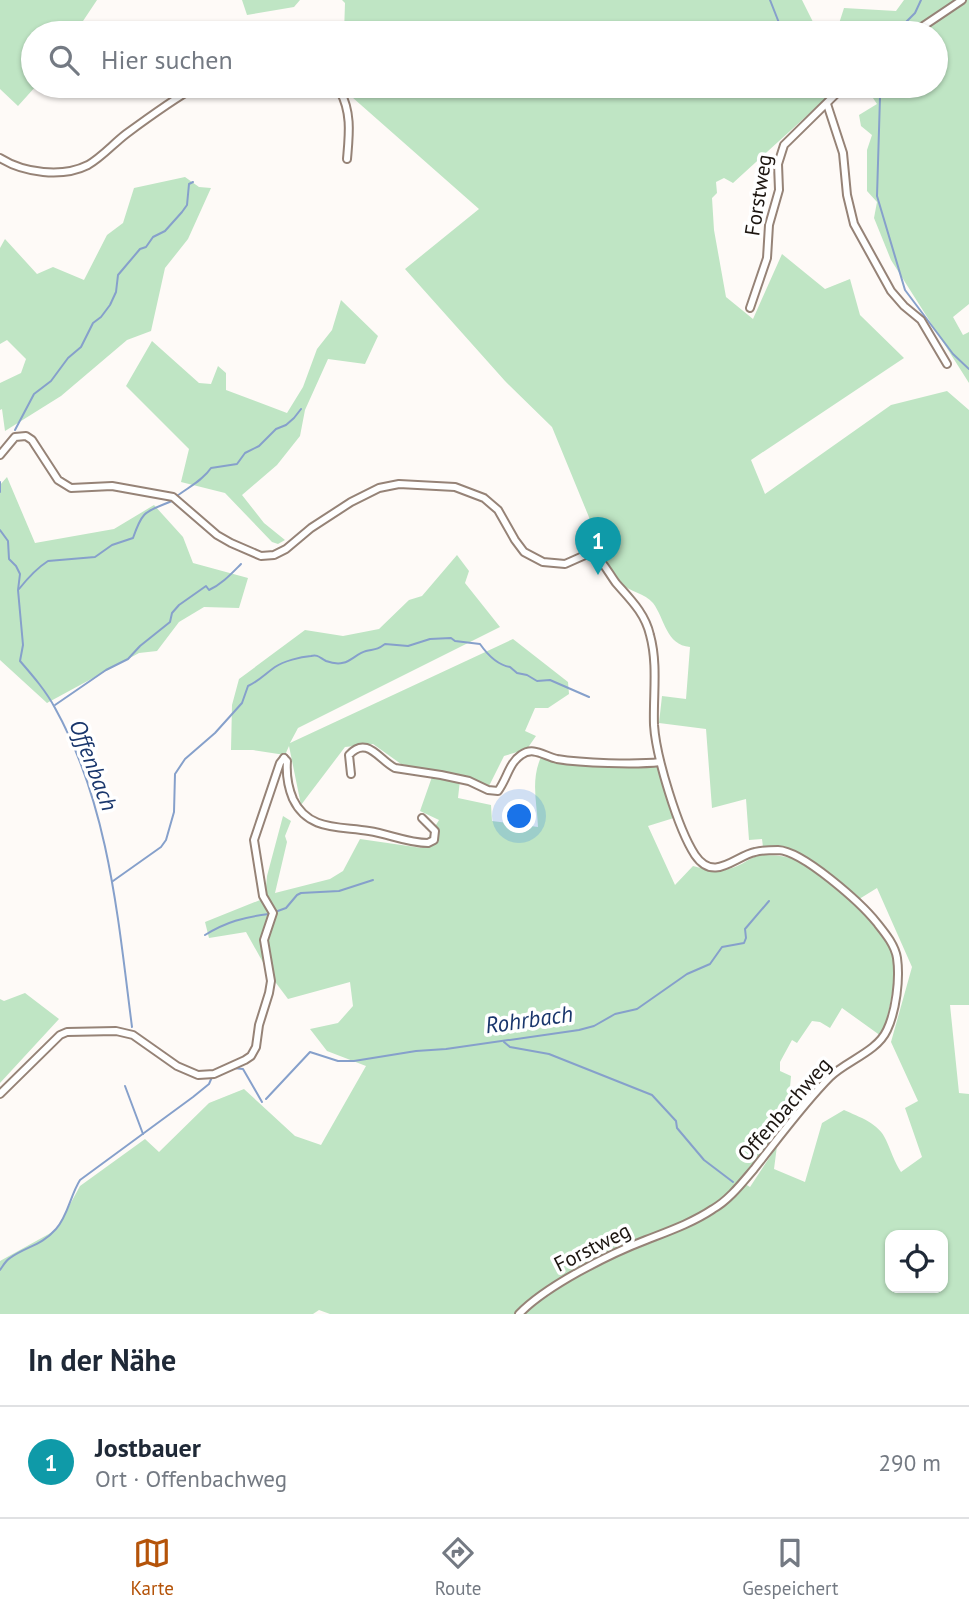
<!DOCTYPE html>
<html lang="de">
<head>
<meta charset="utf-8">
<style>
  body { margin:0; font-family:"PT Sans",sans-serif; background:#f2f2f3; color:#1f2937 }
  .controls { position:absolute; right:21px; bottom:21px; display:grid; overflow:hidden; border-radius:14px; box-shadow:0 2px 5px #0004 }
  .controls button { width:63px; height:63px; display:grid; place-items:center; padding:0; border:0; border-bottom:2px solid #e0e1e3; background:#fff; color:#1f2937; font:35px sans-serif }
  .you { position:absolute; left:520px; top:817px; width:24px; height:24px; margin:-18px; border:5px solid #fff; border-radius:50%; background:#1a73e8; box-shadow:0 0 0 10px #1a73e833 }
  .badge { display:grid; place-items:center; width:46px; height:46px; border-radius:50%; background:#b45309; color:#fff; font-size:23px; font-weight:700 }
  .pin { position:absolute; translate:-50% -58px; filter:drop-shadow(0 2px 4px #0008) }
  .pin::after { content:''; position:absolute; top:37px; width:24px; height:21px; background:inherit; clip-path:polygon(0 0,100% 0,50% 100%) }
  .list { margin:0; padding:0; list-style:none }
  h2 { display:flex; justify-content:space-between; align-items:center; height:91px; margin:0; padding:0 28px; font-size:30px }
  h2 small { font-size:23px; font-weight:400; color:#747a83 }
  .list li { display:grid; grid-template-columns:46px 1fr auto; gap:21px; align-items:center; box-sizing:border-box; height:112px; padding:0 28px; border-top:2px solid #e0e1e3 }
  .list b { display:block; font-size:26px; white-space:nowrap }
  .list p { margin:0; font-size:23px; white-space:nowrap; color:#747a83 }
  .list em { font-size:23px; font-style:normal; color:#747a83 }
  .icon { flex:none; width:38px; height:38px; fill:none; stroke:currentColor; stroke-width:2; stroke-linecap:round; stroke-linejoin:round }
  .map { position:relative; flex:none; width:969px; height:1314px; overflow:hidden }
  .search { position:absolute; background:#fff; box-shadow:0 2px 5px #0004; left:21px; right:21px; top:21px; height:77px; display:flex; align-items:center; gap:18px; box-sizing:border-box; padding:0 24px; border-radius:38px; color:#747a83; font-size:26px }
  .sheet { height:203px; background:#fff }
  nav { display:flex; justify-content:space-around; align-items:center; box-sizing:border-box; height:98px; border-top:2px solid #e0e1e3; background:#fff; font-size:19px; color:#747a83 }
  nav a { display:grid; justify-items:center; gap:4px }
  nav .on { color:#b45309 }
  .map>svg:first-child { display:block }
</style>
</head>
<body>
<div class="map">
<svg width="969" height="1314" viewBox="0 0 969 1314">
  <rect width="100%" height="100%" fill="#fefaf7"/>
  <!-- green -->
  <g fill="#bfe5c4" fill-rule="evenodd">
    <polygon points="0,0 97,0 75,33 33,33 33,86 36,86 18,106 0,89"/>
    <polygon points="242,0 300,0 294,7 247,15"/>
    <polygon points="342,0 802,0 816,28 830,33 344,33 345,3"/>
    <polygon points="904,0 969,0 969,304 953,317 963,335 969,332 969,383 891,260 874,218 877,202 867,191 867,150 872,135 861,126 859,115 877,104 865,86 936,86 936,33 836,33 844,8 896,11"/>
    <path d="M344 86H849L823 101 733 183 724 178 716 182 717 193 712 198 714 230 726 297 753 319 782 254 825 289 850 279 860 315 904 358 751 460 765 494 891 405 947 391 969 410V1005H950L959 1093 969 1094V1314H330L319 1310 313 1314H0V1261L56 1230 80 1186 145 1139 159 1152 209 1103 244 1089 295 1136 321 1145 366 1066 327 1051 310 1029 338 1023 353 1006 350 982 288 999 270 975 246 932 209 938 205 922 265 898 267 876 283 816 291 821 285 836 287 842 275 893 330 879 343 871 360 839 422 848 439 820 420 811 433 774 460 780 458 798 491 805 492 821 538 827C537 802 530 779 542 755L557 760 659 766 677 817 648 826 675 885 693 866C708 870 720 873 735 867 746 863 752 855 764 855 778 855 800 858 811 866 832 878 890 934 893 957 896 980 890 1013 881 1036L842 1008 830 1028 820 1022 812 1021 797 1043 792 1040 780 1062V1071L791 1076 790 1087 810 1097 742 1182 750 1187 777 1146 774 1169 805 1182 822 1123 844 1110C859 1117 879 1123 886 1140 891 1151 894 1161 901 1172L922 1157 905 1108 918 1101 891 1042 912 967 877 888 856 901C828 874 805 845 763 847L762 839 749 840 746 799 712 808 706 729 659 723 662 696 686 699 690 647C666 645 665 619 653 603 645 593 630 592 620 583 610 575 603 562 596 553L600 544 552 427 505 381 405 269 479 209 344 90ZM890 1235H943V1288H890Z"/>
    <polygon points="185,177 199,187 211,188 188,239 165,268 151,331 127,340 61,396 5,431 2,409 0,410 0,383 21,373 26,359 7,340 0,344 0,248 5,239 37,274 53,267 84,280 107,235 123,223 134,188"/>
    <polygon points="341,300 378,336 365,364 328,359 305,410 300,436 277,465 242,495 264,523 285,540 278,544 272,542 225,493 181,482 189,449 126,386 152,341 199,383 211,384 218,366 226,373 226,390 287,413 303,387 317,349 332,330"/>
    <polygon points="7,477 35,543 114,529 154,505 183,537 193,563 248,578 239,608 204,607 179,622 157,651 139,653 47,703 0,660 0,485"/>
    <polygon points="457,555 469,571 465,583 500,627 298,728 290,743 513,639 568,682 569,694 548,708 535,708 525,731 536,736 527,749 504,756 489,786 460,776 401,764 373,744 345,747 301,805 289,746 285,755 253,750 231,750 232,705 239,679 305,630 343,636 379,629 409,600 422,596"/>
    <polygon points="25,993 59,1019 0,1083 0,999 4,1001"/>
  </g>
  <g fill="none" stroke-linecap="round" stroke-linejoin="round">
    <!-- stream -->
    <g stroke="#86a0cb" stroke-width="2">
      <polyline points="770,0 783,33"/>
      <polyline points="895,33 915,13 921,0"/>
      <polyline points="874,86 880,97 877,196 905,290 953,354 969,369"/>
      <polyline points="15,430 34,394 51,381 68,358 81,347 93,323 101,317 110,305 116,292 118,275 140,249 146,247 153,237 165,231 182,212 187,205 189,184 193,182"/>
      <polyline points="0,482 0,492"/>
      <path d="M177 496C189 487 203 480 211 468L237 464 245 453 259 446 276 429 286 425 294 418 301 409"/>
      <path d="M0 530 8 541 9 559 16 566 20 574 18 590 23 645 20 661C33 676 46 691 55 708 109 805 118 919 132 1027"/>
      <path d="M19 589C27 579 37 568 48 561L95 557 112 545 133 538C143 509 146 512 172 501"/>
      <path d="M55 705 106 670 128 659 140 646 170 622 172 613 179 605 206 586 209 590C222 584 231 574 241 564"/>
      <path d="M113 881 161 847 166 840 174 812 175 774 185 759 215 733 242 703 248 686C259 681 265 674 275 667 284 661 300 657 311 656 318 654 320 658 326 661 348 669 352 655 366 651 375 649 377 650 385 644L408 646 430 639 451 638 455 641 480 644C487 654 498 665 510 667L517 673 527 675 537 681 550 680 589 697"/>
      <polyline points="275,912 286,908 297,895 301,893 339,891 373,880"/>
      <path d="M205 935C226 922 244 917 269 914"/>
      <polyline points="504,1042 510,1047 549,1054 652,1095 676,1121 677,1128 704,1160 733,1182"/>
      <polyline points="233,1068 243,1069 262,1102"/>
      <polyline points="125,1086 143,1134"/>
      <polyline points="266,1099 310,1052 338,1061 354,1061 416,1051 446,1049 579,1030 594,1026 615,1014 637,1009 687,974 710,964 722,947 744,943 746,938 745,929 769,901"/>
      <path d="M0 1270C3 1266 6 1260 10 1258 27 1246 41 1246 56 1229 68 1216 70 1196 80 1180L193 1097 209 1084 212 1077"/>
    </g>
    <!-- street casing -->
    <g stroke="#968377" stroke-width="10">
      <g id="street">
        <polyline points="913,33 962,0"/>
        <polyline points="264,86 280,89 317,86"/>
        <path d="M327 86 340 91C352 113 349 135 347 159"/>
        <polyline points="827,104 843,153 847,195 854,224 891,291 904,306 921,320 947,364"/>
        <path d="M0 158C24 173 62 178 88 165 102 157 113 144 126 134 149 117 172 100 197 86"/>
        <polyline points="750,308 767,258 769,225 779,190 778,164 784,145 844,86"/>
        <path d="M0 455 15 437 26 436 32 440 58 480 71 488 112 486 173 497 217 535 231 543 261 556 274 555 286 549 311 528 351 502 379 488 399 484 455 487 484 498 498 510 515 540 524 552 543 562 565 564 592 552C603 561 608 572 616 583 630 599 645 613 650 635 658 664 653 695 654 725 656 757 678 829 695 855 714 883 735 856 755 852 762 850 771 850 778 850 803 851 861 903 877 923 885 933 895 945 897 958 900 979 896 1011 887 1030 877 1052 846 1061 830 1077 804 1103 777 1140 754 1169 742 1183 729 1200 713 1209 692 1223 669 1231 646 1240 609 1254 546 1286 519 1314"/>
        <path d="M284 758 287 761C286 774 288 787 293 799 308 831 339 826 369 831 389 834 408 843 428 843L434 840 435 831 422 818"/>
        <path d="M351 774 349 755C367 735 379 760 395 768L441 775 469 781 488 790 498 791C507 779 509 763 521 755 533 746 544 756 557 759 581 763 636 765 660 762"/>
        <polyline points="0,1094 60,1035 67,1032 116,1031 133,1035 177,1066 198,1075 214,1074 245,1060 251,1056 256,1047 259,1025 269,993 271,981 264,940 273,913 263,896 254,840 280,763 284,758"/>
      </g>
    </g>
    <!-- street -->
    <use href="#street" stroke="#fff" stroke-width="6"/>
  </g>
  <g text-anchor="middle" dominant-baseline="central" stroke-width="7" stroke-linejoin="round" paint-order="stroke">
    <!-- street labels -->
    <g font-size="21" fill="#1d1611" stroke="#fff">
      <text transform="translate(758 195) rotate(-81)">Forstweg</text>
      <text transform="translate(784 1109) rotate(-49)">Offenbachweg</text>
      <text transform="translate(592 1247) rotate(-27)">Forstweg</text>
    </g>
    <!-- water labels -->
    <g font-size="23" font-style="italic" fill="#19366c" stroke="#fff">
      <text transform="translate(94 765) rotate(69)">Offenbach</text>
      <text transform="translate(529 1019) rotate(-8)">Rohrbach</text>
    </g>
  </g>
</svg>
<div class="controls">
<button><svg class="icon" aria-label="locate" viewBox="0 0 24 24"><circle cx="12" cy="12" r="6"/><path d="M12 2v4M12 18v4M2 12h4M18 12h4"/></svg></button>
</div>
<div class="you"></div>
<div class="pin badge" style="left:598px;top:575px;background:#0f9aa8">1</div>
<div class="search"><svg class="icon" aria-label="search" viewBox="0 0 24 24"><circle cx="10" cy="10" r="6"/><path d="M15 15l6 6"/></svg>Hier suchen</div>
</div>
<section class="sheet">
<h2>In der Nähe<small></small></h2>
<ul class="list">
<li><span class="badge" style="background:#0f9aa8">1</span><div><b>Jostbauer</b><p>Ort · Offenbachweg</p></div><em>290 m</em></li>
</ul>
</section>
<nav>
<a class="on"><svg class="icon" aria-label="map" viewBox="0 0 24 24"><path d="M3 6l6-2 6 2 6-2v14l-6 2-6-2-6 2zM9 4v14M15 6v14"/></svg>Karte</a>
<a><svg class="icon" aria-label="directions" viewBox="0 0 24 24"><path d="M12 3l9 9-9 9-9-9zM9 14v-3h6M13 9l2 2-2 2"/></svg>Route</a>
<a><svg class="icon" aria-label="saved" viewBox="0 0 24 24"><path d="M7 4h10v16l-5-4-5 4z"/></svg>Gespeichert</a>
</nav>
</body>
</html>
